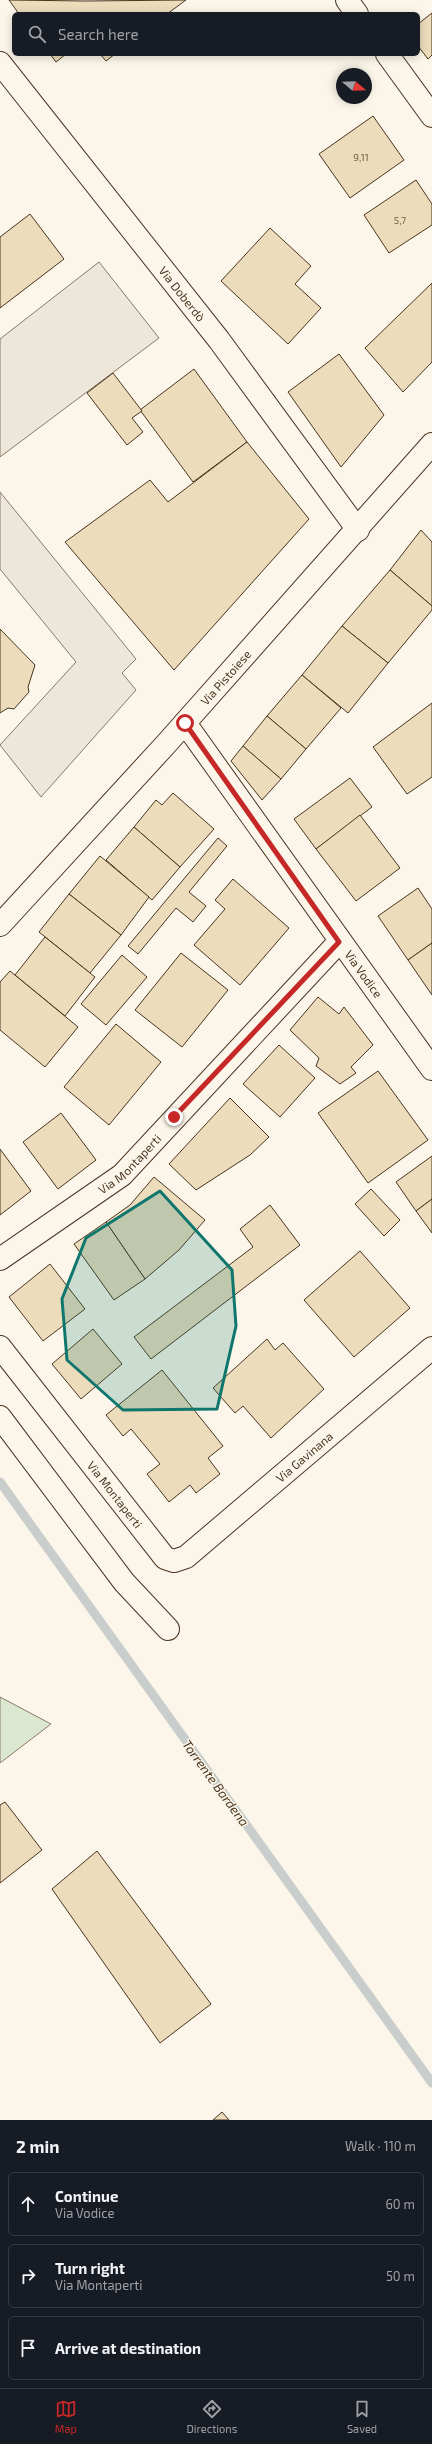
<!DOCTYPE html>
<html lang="en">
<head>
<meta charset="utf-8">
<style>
  body { margin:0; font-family:"Exo 2",sans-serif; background:#242831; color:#f1f3f6 }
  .compass { position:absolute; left:336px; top:68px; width:36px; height:36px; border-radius:50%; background:#171b24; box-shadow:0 2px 10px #0003; rotate:109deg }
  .stop { position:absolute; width:12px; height:12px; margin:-9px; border:3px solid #c62828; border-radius:50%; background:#fff }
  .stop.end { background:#c62828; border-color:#fff; box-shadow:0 1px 4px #0008 }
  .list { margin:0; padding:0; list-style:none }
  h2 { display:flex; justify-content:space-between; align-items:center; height:52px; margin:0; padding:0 16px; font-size:17px }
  h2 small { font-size:13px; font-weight:400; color:#9ea1a6 }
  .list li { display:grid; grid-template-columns:26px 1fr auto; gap:12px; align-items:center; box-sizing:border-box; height:64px; margin:0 8px 8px; padding:0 8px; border:1px solid #363941; border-radius:6px }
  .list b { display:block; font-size:15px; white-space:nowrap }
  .list p { margin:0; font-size:13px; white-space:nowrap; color:#9ea1a6 }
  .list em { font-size:13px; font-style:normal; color:#9ea1a6 }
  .icon { flex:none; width:22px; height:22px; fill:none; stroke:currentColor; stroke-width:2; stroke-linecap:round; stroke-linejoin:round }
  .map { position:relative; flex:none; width:432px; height:2120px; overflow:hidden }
  .search { position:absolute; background:#171b24; box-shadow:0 2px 10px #0003; left:12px; right:12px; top:12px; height:44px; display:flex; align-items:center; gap:10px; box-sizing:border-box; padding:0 14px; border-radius:6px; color:#9ea1a6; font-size:15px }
  .sheet { height:268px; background:#171b24 }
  nav { display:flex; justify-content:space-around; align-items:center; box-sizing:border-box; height:56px; border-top:1px solid #363941; background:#171b24; font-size:11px; color:#9ea1a6 }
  nav a { display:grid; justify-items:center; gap:2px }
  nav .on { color:#c62828 }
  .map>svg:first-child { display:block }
</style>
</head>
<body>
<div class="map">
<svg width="432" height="2120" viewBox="0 0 432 2120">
  <rect width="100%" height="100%" fill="#fbf6e9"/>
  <!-- green -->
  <polygon fill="#dce7d0" stroke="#887966" points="0,1697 51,1724 0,1763"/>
  <!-- parking -->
  <g fill="#ede7d9" stroke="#887966">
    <polygon points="99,262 159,338 0,457 0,339"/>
    <polygon points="0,492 136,659 122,673 136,690 41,797 0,745 76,662 0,569"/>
  </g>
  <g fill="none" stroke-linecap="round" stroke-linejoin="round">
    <!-- stream -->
    <polyline stroke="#c9cecd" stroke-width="9" points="0,1482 432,2083"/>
  </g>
  <!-- building -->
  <g fill="#ecdcbc" stroke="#4a3520">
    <polygon points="9,0 86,1 186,0 167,14 19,14"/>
    <polygon points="432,13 432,55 428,59 418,46 418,24"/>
    <polygon points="50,54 66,54 56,62"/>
    <polygon points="100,54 115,54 106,61"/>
    <polygon points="373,116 404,160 350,198 319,154"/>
    <polygon points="416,180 432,204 432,225 389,253 364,215"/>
    <polygon points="30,214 64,259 0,308 0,237"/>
    <polygon points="270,228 311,266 295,284 321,308 288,344 221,281"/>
    <polygon points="432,283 432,362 403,392 365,348"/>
    <polygon points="339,354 384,415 341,467 288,392"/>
    <polygon points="194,369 247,442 193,482 140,410"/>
    <polygon points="113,373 142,411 132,418 143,432 127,445 87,393"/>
    <polygon points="247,442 309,519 174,670 65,542 150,480 168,502"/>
    <polygon points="421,530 432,542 432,606 390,570"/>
    <polygon points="390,570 432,606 432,610 388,663 342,626"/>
    <polygon points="342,626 388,663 348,713 302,675"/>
    <polygon points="0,629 35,665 28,687 29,692 14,709 8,708 0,713"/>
    <polygon points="302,675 341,708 306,749 267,716"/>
    <polygon points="432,703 432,777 407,794 373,747"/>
    <polygon points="267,716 306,749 281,779 243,746"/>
    <polygon points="243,746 281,779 262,800 231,761"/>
    <polygon points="350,778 372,807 316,849 294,819"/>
    <polygon points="173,793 214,829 180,867 134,827 156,800 162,805"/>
    <polygon points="360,815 400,868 356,901 316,849"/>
    <polygon points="134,827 180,867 152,900 106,860"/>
    <polygon points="218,838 227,846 189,892 206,906 193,922 176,908 138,954 128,946"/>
    <polygon points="100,856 149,897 121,935 69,894"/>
    <polygon points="233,879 289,928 240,985 194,945 225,909 215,900"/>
    <polygon points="418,888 432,909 432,943 408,960 378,916"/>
    <polygon points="69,894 121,935 90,973 39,932"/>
    <polygon points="45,937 95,977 65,1016 15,975"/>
    <polygon points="432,943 432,995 408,960"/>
    <polygon points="181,953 228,990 182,1047 135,1010"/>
    <polygon points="122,955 147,977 106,1025 81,1004"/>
    <polygon points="10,971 78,1027 45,1067 0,1030 0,982"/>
    <polygon points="318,997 339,1014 344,1007 373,1045 351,1067 356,1073 340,1084 316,1066 319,1058 290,1030"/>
    <polygon points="116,1024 161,1062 109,1125 64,1087"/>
    <polygon points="279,1045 315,1078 280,1117 243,1084"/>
    <polygon points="378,1071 428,1140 368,1183 318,1113"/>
    <polygon points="230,1098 269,1137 250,1155 196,1190 169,1164"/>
    <polygon points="61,1113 96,1160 58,1189 23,1142"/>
    <polygon points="0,1149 31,1191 0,1215"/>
    <polygon points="432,1156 432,1199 416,1211 396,1182"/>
    <polygon points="154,1177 205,1220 179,1250 145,1279 106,1222 130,1205"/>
    <polygon points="371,1189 400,1220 384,1236 355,1204"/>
    <polygon points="432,1199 432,1233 416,1211"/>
    <polygon points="270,1205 300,1245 151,1359 134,1337 253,1247 240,1229"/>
    <polygon points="106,1222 145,1279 114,1300 74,1244"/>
    <polygon points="360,1251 410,1308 354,1357 304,1300"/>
    <polygon points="50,1264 85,1309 43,1341 9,1297"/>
    <polygon points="93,1329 122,1364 81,1399 52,1364"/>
    <polygon points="267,1339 275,1350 283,1343 324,1389 271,1438 243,1406 235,1413 213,1388"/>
    <polygon points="162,1370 223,1446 208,1458 220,1474 196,1493 190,1485 169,1502 147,1474 160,1464 131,1429 123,1436 106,1415"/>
    <polygon points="5,1802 42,1850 0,1883 0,1805"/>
    <polygon points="97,1851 211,2004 160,2043 52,1889"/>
    <polygon points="222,2112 229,2120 213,2120"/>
  </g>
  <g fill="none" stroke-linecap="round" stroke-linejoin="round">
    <!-- street casing -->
    <g stroke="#4a3520" stroke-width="24">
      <g id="street">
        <polyline points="347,0 357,14"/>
        <polyline points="387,54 432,116"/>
        <path id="s1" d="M185 723 432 1069"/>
        <path id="s2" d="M0 1259 122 1175 339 942"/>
        <path id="s3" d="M0 1347 165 1558 174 1561 186 1557 432 1348"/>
        <polyline points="0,1417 124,1582 168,1629"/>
      </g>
    </g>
    <!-- secondary casing -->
    <g stroke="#4a3520" stroke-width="24">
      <g id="secondary">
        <path id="s4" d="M0 63 219 340 358 530"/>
        <path id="s5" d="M0 925 167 743 432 444"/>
      </g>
    </g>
    <!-- street -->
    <use href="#street" stroke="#fbf6e9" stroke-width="22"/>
    <!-- secondary -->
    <use href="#secondary" stroke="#fbf6e9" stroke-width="22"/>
  </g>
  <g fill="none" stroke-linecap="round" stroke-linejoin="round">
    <!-- route -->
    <polyline stroke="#c62828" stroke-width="5" points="174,1117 339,942 185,723"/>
  </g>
  <!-- marked area -->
  <path fill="#0f766e" fill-opacity="0.2" stroke="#0f766e" stroke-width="3" stroke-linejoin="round" d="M160 1191 232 1270 236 1326 217 1409 123 1410 67 1360 62 1299 86 1238Z"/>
  <g text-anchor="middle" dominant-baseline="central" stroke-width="3" stroke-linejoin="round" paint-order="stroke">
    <!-- number labels -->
    <g font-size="10" fill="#725f47">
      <text x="361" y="157">9,11</text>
      <text x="400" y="220">5,7</text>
    </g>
    <!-- street labels -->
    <g font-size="12" fill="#4a3520" stroke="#fbf6e9">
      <text stroke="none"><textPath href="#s4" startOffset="294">Via Doberdò</textPath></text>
      <text stroke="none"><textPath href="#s5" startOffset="335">Via Pistoiese</textPath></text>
      <text stroke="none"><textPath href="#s1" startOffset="308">Via Vodice</textPath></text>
      <text stroke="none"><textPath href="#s2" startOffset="161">Via Montaperti</textPath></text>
      <text stroke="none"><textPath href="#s3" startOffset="445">Via Gavinana</textPath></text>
      <text stroke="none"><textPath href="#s3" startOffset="187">Via Montaperti</textPath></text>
    </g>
    <!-- water labels -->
    <g font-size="13" font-style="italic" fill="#4a3520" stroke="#fbf6e9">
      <text transform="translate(216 1783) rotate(54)">Torrente Bardena</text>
    </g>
  </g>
</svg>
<svg class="compass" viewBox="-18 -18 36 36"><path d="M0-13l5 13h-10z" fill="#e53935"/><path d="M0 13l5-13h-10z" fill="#9ea1a6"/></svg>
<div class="stop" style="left:185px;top:723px"></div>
<div class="stop end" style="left:174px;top:1117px"></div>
<div class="search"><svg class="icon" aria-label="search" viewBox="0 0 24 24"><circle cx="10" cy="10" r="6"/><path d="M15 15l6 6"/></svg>Search here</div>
</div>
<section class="sheet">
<h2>2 min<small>Walk · 110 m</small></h2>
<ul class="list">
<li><svg class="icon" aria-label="ahead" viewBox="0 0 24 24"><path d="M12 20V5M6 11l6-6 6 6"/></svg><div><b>Continue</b><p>Via Vodice</p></div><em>60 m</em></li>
<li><svg class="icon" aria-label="right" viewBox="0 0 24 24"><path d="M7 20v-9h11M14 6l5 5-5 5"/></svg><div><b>Turn right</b><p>Via Montaperti</p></div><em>50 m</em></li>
<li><svg class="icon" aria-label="arrive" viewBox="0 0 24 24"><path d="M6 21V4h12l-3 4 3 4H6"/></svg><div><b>Arrive at destination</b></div></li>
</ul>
</section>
<nav>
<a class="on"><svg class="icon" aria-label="map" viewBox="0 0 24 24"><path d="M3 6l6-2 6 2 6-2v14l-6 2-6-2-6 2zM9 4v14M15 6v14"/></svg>Map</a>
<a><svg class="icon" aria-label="directions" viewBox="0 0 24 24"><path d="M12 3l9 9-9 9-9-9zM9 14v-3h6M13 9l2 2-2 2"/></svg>Directions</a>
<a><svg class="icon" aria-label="saved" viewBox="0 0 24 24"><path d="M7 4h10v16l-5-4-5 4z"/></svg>Saved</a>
</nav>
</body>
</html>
